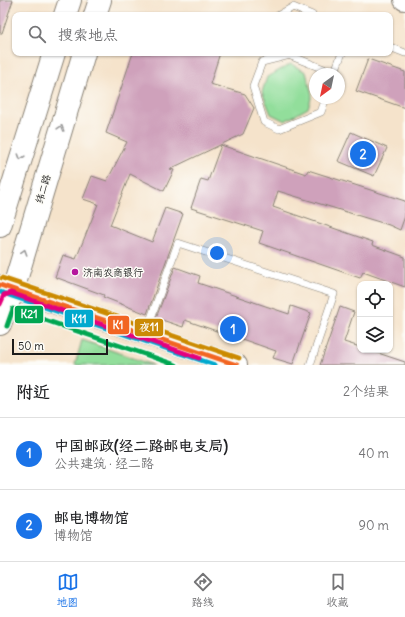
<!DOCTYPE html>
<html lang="zh">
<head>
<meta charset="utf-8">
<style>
  body { margin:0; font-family:Delius,"LXGW WenKai TC",sans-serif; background:#f6f6f6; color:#202124 }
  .controls { position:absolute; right:12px; bottom:12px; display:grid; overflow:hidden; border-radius:8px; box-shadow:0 1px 3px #0004 }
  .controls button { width:36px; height:36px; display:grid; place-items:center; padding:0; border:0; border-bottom:1px solid #e0e0e0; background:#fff; color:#202124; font:20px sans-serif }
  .compass { position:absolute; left:309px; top:68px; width:36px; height:36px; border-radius:50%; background:#fff; box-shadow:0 1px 3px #0004; rotate:213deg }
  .scale { position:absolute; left:12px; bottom:10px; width:96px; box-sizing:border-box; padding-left:4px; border:2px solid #1c1c1c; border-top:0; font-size:11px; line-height:14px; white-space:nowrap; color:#1c1c1c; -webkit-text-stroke:3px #fdfcf7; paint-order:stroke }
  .you { position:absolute; left:217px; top:253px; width:14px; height:14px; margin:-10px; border:3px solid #fff; border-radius:50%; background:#1a73e8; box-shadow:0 0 0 6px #1a73e833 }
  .badge { display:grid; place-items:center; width:26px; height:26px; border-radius:50%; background:#1a73e8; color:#fff; font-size:13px; font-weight:700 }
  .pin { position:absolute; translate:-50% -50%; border:2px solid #fff; box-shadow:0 1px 4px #0006 }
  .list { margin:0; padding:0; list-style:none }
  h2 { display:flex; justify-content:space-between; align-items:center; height:52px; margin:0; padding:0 16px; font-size:17px }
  h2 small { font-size:13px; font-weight:400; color:#757577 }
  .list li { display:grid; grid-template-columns:26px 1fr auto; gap:12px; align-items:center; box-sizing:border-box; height:72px; padding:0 16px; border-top:1px solid #e0e0e0 }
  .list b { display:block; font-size:15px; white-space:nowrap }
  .list p { margin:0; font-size:13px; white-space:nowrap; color:#757577 }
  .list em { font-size:13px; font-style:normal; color:#757577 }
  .icon { flex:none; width:22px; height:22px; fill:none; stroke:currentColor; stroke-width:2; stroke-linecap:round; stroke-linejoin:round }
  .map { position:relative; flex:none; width:405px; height:365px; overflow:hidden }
  .search { position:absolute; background:#fff; box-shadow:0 1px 3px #0004; left:12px; right:12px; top:12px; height:44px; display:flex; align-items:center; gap:10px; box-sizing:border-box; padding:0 14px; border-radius:8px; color:#757577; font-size:15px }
  .sheet { height:196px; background:#fff }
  nav { display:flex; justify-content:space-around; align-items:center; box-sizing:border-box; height:56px; border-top:1px solid #e0e0e0; background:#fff; font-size:11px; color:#757577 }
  nav a { display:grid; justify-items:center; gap:2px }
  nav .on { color:#1a73e8 }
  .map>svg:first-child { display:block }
</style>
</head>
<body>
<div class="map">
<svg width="405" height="365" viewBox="0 0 405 365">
  <rect width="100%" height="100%" fill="#fdfcf7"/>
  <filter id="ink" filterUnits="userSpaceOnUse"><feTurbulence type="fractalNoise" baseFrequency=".025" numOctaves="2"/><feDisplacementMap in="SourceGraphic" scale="8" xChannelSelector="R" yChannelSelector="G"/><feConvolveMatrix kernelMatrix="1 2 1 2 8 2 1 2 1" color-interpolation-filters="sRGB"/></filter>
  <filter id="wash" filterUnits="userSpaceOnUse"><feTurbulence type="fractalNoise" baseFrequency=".012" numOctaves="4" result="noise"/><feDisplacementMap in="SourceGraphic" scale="16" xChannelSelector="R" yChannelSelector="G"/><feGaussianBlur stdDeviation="0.9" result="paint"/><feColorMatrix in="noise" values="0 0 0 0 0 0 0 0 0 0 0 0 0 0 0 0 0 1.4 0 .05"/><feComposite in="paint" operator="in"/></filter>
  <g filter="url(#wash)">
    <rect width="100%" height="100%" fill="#f5e3cb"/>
    <!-- green -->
    <g fill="#92de9b" stroke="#577d5c">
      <polygon points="291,64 306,72 312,95 308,108 285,121 271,114 262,92 267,77"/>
      <polygon points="82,340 153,365 75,365"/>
    </g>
    <g id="blocks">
      <!-- building -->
      <g fill="#cfa1bb">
        <polygon points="0,0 13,0 2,33 0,33"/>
        <polygon points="133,53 220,53 210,84 245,94 254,108 243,134 170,169 174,170 164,191 130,174 110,225 152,242 165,208 183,214 147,314 103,297 104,295 55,277 63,255 76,259 98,204 83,199 92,176 107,181 127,142 106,133"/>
        <polygon points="368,59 405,72 405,108 356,91"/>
        <polygon points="351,132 387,148 374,176 338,161"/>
        <polygon points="221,145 306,174 308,170 405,201 405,216 400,230 389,225 278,191 273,207 373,242 372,245 405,257 405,287 363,272 360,278 259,243 263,231 191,208 201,179 208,181"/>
        <polygon points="175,267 200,276 198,283 289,314 291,306 311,313 293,364 273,358 276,351 236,337 234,342 224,339 225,334 185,320 183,327 156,318"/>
        <polygon points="340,307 354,312 344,342 360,347 360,350 369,350 405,362 405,365 320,365"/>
      </g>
    </g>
  </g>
  <g filter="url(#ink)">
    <use href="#blocks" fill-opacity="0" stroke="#888074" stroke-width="1"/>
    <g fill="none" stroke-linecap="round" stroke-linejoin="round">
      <!-- lane casing -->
      <g stroke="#888074" stroke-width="8">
        <g id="lane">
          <polyline points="279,15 293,7 312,15"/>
          <polyline points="390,47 405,53"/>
          <polyline points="286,54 334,73"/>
          <polyline points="290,55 262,62 253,86 264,122 279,129 321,112 326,98"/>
          <polyline points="334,74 342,53"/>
          <polyline points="146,332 178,243 334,294 310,365"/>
        </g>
      </g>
      <!-- secondary casing -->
      <g stroke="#888074" stroke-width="22">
        <g id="secondary">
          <polyline points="404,0 405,0"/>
          <polyline points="0,285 237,365"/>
        </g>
      </g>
      <!-- highway casing -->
      <g stroke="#888074" stroke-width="24">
        <g id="highway">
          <polyline points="65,15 70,0"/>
          <polyline points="95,15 100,0"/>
          <polyline points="0,226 54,53"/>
          <polyline points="0,324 13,290 84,53"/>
        </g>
      </g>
      <!-- lane -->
      <use href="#lane" stroke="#fff" stroke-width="7"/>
      <!-- secondary -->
      <use href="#secondary" stroke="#fff" stroke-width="20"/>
      <!-- highway -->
      <use href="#highway" stroke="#fff" stroke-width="22"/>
      <!-- bus-1 casing -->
      <g stroke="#fdfcf7" stroke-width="8">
        <polyline id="bus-1" points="0,285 237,365"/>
      </g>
      <!-- bus-2 casing -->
      <g stroke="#fdfcf7" stroke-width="8">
        <polyline id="bus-2" points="0,292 215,365"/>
      </g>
      <!-- bus-3 casing -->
      <g stroke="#fdfcf7" stroke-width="8">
        <polyline id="bus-3" points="2,278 239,358"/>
      </g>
      <!-- bus-4 casing -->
      <g stroke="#fdfcf7" stroke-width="8">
        <polyline id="bus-4" points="7,326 13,309 176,365"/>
      </g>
      <!-- bus-5 casing -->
      <g stroke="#fdfcf7" stroke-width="8">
        <polyline id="bus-5" points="0,304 4,295 11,293 199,358"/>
      </g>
      <!-- bus-1 -->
      <use href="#bus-1" stroke="#f26522" stroke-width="5"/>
      <!-- bus-2 -->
      <use href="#bus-2" stroke="#00a9ce" stroke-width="5"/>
      <!-- bus-3 -->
      <use href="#bus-3" stroke="#cb8a06" stroke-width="5"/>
      <!-- bus-4 -->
      <use href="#bus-4" stroke="#00a651" stroke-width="5"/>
      <!-- bus-5 -->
      <use href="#bus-5" stroke="#e5007d" stroke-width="5"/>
    </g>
    <!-- one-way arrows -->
    <defs><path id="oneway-chevron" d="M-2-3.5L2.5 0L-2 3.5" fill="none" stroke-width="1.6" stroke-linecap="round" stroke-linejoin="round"/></defs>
    <g stroke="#999">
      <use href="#oneway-chevron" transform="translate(61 128) rotate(-73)"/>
      <use href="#oneway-chevron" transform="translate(21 157) rotate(107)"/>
      <use href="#oneway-chevron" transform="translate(24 252) rotate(-73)"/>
    </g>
  </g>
  <!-- markers -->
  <circle fill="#b5179e" stroke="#fdfcf7" stroke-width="1.5" cx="75" cy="272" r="4"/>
  <g text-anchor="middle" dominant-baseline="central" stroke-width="3" stroke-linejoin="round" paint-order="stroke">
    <!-- street labels -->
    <g font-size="10" fill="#1c1c1c" stroke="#fdfcf7">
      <text transform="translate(43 189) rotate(-73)">纬二路</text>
    </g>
    <!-- poi labels -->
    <g font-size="10" fill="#1c1c1c" stroke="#fdfcf7" text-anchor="start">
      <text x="83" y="272">济南农商银行</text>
    </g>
  </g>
  <g stroke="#fdfcf7" stroke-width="1.5">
    <rect x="14" y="305" width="30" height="19" rx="4" fill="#00a651"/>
    <rect x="64" y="309" width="30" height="19" rx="4" fill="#00a9ce"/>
    <rect x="107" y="315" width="23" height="20" rx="4" fill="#f26522"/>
    <rect x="134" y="318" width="30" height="19" rx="4" fill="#cb8a06"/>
  </g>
  <g font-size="11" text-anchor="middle" font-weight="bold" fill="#fff">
    <text x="29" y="318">K21</text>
    <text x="79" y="323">K11</text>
    <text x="118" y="329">K1</text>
    <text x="149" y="331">夜11</text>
  </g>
</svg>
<div class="controls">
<button><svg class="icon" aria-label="locate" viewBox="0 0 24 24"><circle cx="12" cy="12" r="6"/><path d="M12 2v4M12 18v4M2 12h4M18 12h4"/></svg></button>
<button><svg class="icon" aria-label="layers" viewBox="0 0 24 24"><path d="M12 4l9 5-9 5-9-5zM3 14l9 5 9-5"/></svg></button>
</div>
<svg class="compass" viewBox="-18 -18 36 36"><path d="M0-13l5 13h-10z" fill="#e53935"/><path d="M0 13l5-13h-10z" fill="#757577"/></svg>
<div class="scale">50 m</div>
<div class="you"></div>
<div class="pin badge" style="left:233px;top:329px">1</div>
<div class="pin badge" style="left:363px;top:154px">2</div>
<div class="search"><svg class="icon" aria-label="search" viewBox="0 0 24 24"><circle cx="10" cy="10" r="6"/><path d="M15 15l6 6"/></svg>搜索地点</div>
</div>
<section class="sheet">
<h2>附近<small>2个结果</small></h2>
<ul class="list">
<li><span class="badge">1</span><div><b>中国邮政(经二路邮电支局)</b><p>公共建筑 · 经二路</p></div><em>40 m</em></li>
<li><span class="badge">2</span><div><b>邮电博物馆</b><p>博物馆</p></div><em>90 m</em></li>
</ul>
</section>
<nav>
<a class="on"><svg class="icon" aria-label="map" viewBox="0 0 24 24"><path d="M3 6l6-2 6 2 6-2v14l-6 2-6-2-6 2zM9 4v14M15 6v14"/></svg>地图</a>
<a><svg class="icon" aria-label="directions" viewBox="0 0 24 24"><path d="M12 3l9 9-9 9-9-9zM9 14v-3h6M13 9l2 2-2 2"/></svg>路线</a>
<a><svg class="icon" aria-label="saved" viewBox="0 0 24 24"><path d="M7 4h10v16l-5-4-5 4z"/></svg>收藏</a>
</nav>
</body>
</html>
